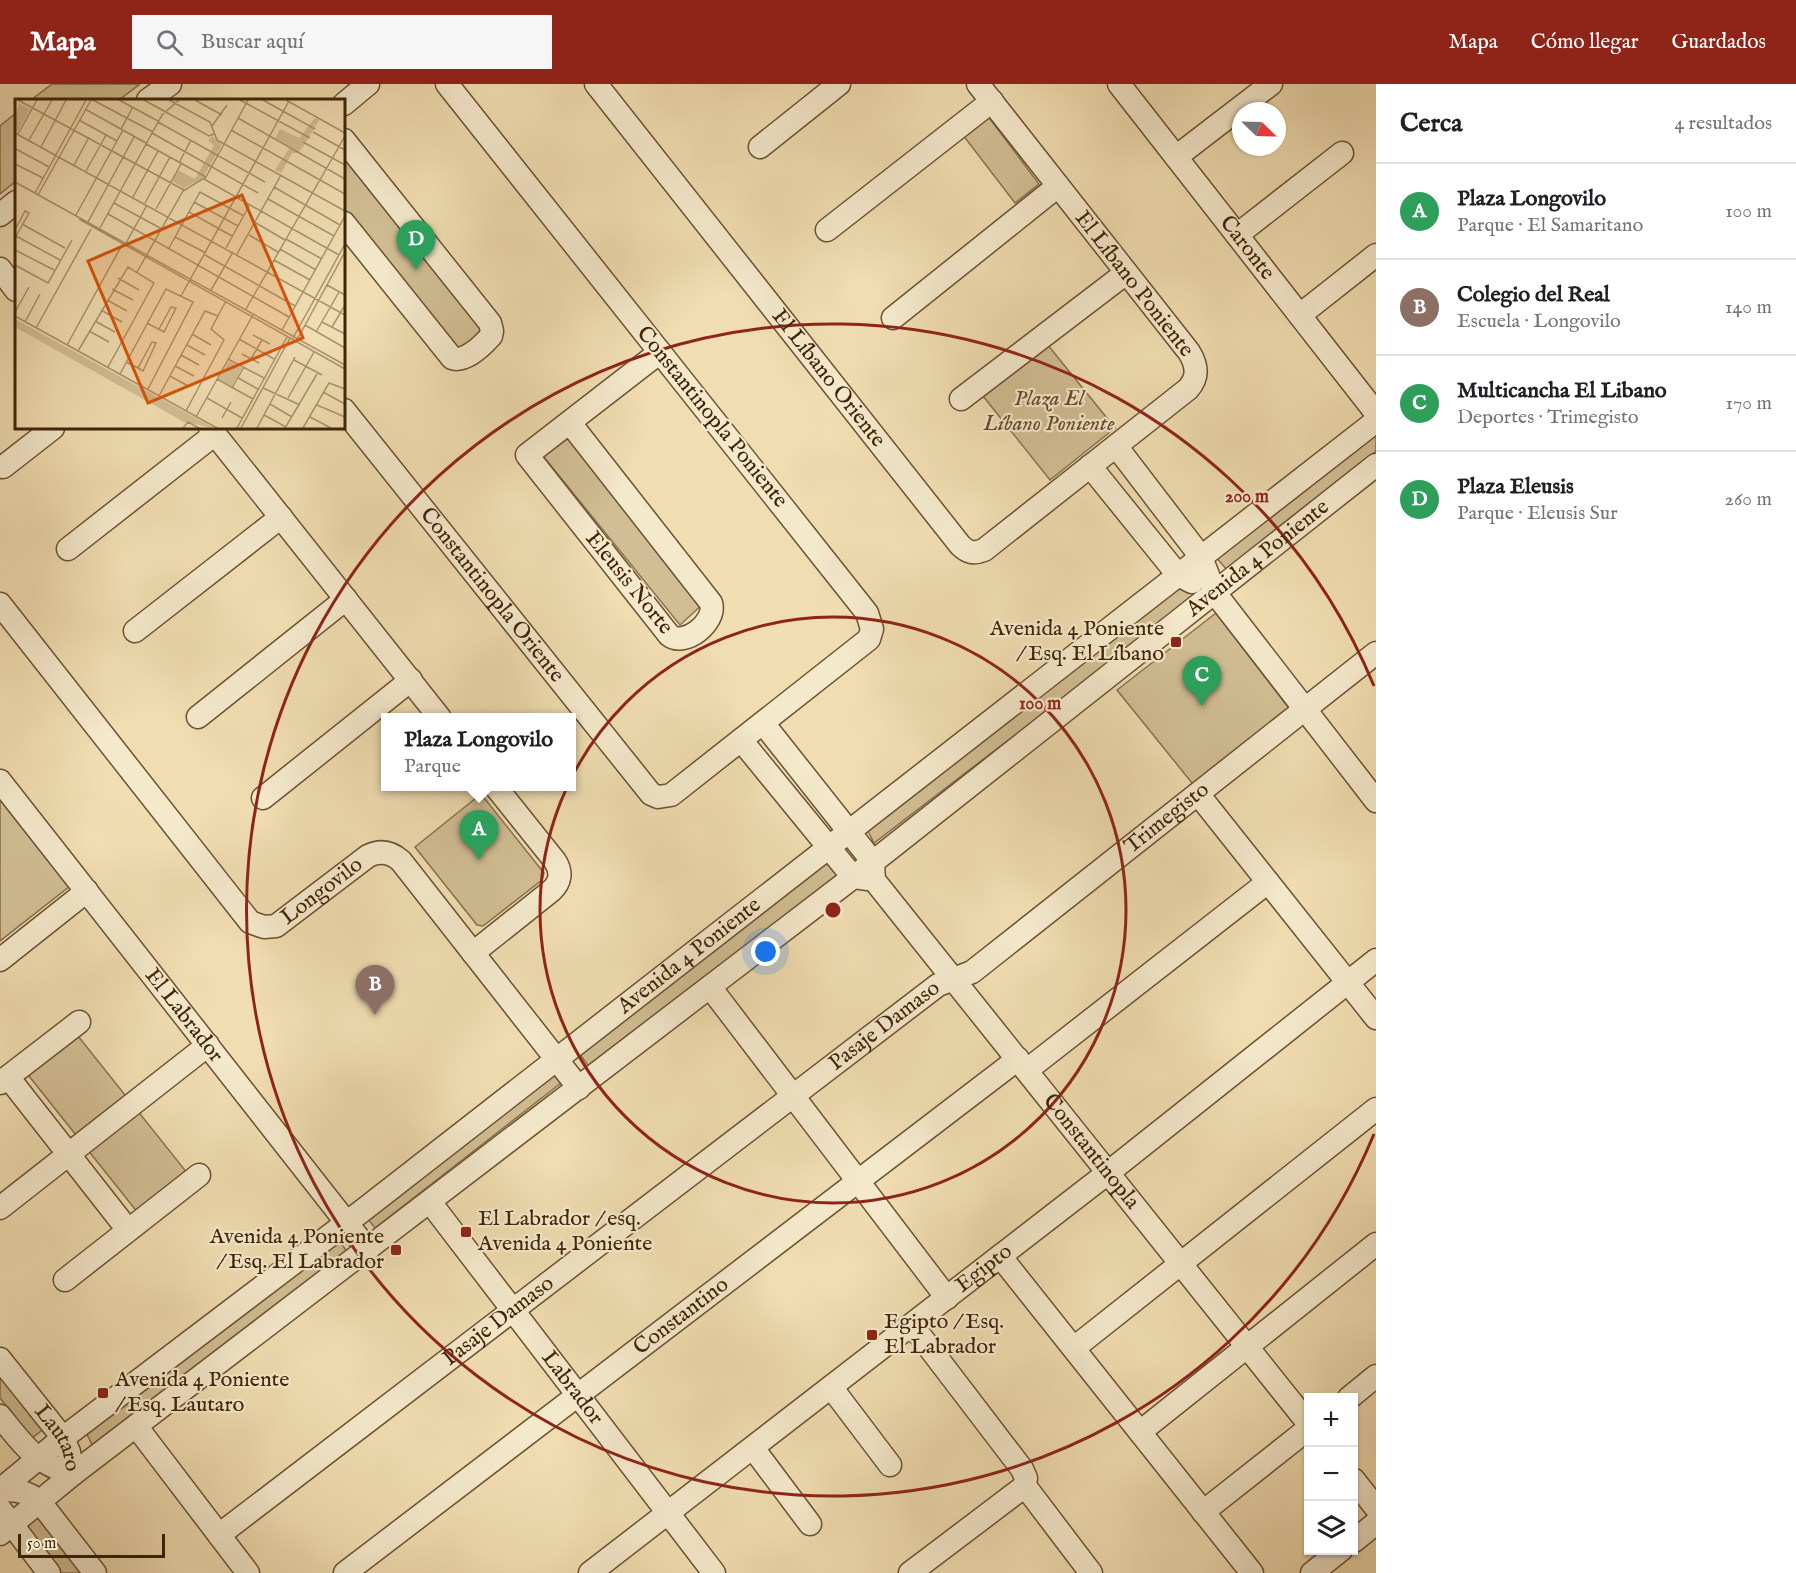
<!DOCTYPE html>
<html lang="es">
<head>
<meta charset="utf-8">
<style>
  body { margin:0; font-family:"IM FELL English",serif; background:#f6f6f6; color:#202124 }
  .controls { position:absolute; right:18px; bottom:18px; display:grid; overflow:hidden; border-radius:0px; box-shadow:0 2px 4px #0004 }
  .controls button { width:54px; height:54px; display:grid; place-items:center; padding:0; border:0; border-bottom:2px solid #e0e0e0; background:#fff; color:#202124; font:30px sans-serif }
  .compass { position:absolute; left:1232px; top:18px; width:54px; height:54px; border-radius:50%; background:#fff; box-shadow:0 2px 4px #0004; rotate:113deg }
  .scale { position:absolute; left:18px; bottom:15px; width:147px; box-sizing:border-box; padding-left:6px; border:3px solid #3f2407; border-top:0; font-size:16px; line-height:21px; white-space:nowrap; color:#3f2407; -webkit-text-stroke:4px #f5e9cc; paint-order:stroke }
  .you { position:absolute; left:766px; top:868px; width:21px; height:21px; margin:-15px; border:4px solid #fff; border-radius:50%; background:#1a73e8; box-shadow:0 0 0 9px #1a73e833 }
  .badge { display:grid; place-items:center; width:39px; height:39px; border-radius:50%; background:#8f2418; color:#fff; font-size:20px; font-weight:700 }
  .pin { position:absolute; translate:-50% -50px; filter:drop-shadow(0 2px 3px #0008) }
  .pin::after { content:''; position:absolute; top:32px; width:21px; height:18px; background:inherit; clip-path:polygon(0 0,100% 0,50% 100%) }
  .popup { position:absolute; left:381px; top:629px; width:195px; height:78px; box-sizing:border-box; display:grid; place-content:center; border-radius:0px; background:#fff; filter:drop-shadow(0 2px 4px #0005); font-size:20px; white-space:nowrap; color:#757577 }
  .popup b { font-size:22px; color:#202124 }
  .popup::after { content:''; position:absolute; left:50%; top:100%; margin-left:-12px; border:12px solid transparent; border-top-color:#fff }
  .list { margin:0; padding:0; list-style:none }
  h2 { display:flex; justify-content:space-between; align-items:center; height:78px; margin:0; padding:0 24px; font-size:26px }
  h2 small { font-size:20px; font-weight:400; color:#757577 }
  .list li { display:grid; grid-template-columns:39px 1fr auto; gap:18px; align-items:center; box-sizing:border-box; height:96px; padding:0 24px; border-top:2px solid #e0e0e0 }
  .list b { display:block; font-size:22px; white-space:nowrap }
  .list p { margin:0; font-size:20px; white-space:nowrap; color:#757577 }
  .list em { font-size:20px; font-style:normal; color:#757577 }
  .icon { flex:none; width:33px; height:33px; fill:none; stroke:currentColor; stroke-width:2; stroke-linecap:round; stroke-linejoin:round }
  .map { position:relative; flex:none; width:1376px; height:1489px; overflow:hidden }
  header { display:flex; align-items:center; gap:36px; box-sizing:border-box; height:84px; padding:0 30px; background:#8f2418; color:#fff }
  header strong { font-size:28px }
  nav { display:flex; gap:33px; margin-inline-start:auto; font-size:21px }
  .search { width:420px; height:54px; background:#f6f6f6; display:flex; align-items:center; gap:15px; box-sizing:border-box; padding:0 21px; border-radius:0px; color:#757577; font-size:22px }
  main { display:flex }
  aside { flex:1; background:#fff }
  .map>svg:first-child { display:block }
</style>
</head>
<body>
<header>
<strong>Mapa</strong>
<div class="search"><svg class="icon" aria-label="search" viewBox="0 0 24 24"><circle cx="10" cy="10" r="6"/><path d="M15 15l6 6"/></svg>Buscar aquí</div>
<nav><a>Mapa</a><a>Cómo llegar</a><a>Guardados</a></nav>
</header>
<main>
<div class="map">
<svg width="1376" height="1489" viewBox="0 0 1376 1489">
  <rect width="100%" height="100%" fill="#f0ddb1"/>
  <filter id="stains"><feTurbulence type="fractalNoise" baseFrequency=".00333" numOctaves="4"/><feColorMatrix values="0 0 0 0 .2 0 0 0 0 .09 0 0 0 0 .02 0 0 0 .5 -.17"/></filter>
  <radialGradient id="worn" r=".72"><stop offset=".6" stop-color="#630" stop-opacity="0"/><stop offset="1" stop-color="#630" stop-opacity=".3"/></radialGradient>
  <!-- green -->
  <g fill="#d2be94" stroke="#88714e" stroke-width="1.5">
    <polygon points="52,0 140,0 119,16 31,16"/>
    <polygon points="984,27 1039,100 1015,119 959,46"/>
    <polygon points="16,29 16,97 0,110 0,42"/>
    <polygon points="344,69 488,247 459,269 344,125"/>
    <polygon points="1047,260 1115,344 1050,396 983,312"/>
    <polygon points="1376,345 1376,367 1227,486 1215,472"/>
    <polygon points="573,351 704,519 680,541 543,372"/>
    <polygon points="1184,501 1200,509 874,759 867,745"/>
    <polygon points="1216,529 1291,627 1196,704 1117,606"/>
    <polygon points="481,710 544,789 542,796 483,842 477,841 415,763"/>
    <polygon points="0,712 70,802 0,857"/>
    <polygon points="832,772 842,787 590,984 578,968"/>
    <polygon points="74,947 188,1090 138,1129 25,987"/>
    <polygon points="550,987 561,999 375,1144 364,1130"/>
    <polygon points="338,1155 348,1169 93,1363 85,1346"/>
    <polygon points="0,1288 45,1344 32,1354 0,1314"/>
    <polygon points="39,1431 85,1489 57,1489 22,1438"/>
  </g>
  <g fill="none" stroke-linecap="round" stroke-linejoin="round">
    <!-- minor casing -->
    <g stroke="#6b5232" stroke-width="25">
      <g id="minor">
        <path id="s1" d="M596 0 960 461C968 469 974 470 984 466L1188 305C1199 293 1197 281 1189 268L978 0"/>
        <path id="s2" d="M1119 0 1376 329"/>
        <polyline points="148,16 170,0"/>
        <polyline points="344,20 368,0"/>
        <path d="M344 56 490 239 492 247 491 252C482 262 465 279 452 274L344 139"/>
        <polyline points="760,63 839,0"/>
        <polyline points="1176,73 1271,0"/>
        <polyline points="0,131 16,118"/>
        <polyline points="827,146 992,17"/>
        <polyline points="1237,151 1342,69"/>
        <polyline points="0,185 16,206"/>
        <polyline points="1300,231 1376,171"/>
        <polyline points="893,234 1058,102"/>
        <polyline points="961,315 1126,189"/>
        <path id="s3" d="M344 326 651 710 658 713 671 711 869 555 872 545 867 529 447 0"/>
        <path d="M570 339 711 519C717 538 684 564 669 551L527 371 660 268"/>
        <polyline points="210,344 440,634"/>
        <polyline points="1116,362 1201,473 1215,509 1376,717"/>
        <polyline points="1090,382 1178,491 1192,498"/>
        <polyline points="3,383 53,344"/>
        <polyline points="68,465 215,350"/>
        <path id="s4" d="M0 520 250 838 264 843 276 842 368 772C380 766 391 768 401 777L579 1004"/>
        <polyline points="135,547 281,433"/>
        <polyline points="198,633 346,515"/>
        <path id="s5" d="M763 639 873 778 874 796 1308 1339"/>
        <polyline points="741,656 853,793 866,795"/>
        <path id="s6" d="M0 697 368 1166"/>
        <polyline points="1198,710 1376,934"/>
        <polyline points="263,714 411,596"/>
        <path d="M473 869 551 807C561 798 562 788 555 777L495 702"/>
        <polyline points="0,876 87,807"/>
        <polyline points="710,903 947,1214"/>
        <polyline points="1027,986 1268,798"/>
        <polyline points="8,993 128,1146"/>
        <polyline points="0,999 79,938"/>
        <path id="s7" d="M430 1118 714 1489"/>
        <polyline points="0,1124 208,961"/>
        <polyline points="1000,1172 1252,1489"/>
        <polyline points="65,1196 199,1091"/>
        <polyline points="912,1241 1022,1385 1026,1394 1025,1402 1091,1489"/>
        <polyline points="1074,1264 1376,1025"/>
        <path id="s8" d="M0 1275 63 1354 69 1368 73 1390"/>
        <polyline points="831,1303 890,1381"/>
        <polyline points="1349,1314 1376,1292"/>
        <path d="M0 1332C23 1361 36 1380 73 1390"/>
        <polyline points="136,1342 248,1489"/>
        <polyline points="1140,1348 1376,1160"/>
        <polyline points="753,1364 810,1440"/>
        <polyline points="1354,1396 1376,1424"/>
        <path id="s9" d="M0 1406 63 1354 362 1127 1376 337"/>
        <path d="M0 1406C17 1406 27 1407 40 1418L95 1489"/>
        <polyline points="0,1425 49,1489"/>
        <polyline points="1203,1428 1308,1345"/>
        <path id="s10" d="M0 1450 73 1390 873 778 1376 381"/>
        <path id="s11" d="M219 1451 938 901 972 888 1376 569"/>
        <polyline points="1354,1457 1376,1439"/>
        <path id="s12" d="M345 1489 1018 975"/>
        <path id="s13" d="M590 1489 1109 1088 1376 876"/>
        <polyline points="910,1489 1025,1402"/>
        <polyline points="1312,1489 1341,1466"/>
      </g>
    </g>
    <!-- minor -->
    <use href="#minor" stroke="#f5e9cc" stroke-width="22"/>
  </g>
  <!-- distance rings -->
  <g fill="none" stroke="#8f2418" stroke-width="3">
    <circle cx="833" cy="826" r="293"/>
    <path d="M1374 1050A586 586 0 1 1 1374 602"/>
  </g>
  <!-- markers -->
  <g fill="#8f2418" stroke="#f5e9cc" stroke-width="2">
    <rect x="1170" y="552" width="12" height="12" rx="3"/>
    <rect x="460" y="1142" width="12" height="12" rx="3"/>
    <rect x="390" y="1160" width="12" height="12" rx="3"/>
    <rect x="866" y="1245" width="12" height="12" rx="3"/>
    <rect x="97" y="1303" width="12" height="12" rx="3"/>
  </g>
  <g text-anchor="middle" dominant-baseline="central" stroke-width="4.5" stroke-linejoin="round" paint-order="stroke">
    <!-- street labels -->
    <g font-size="22" fill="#3f2407" stroke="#f5e9cc">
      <text stroke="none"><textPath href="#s2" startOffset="208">Caronte</textPath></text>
      <text transform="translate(1134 200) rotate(52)">El Líbano Poniente</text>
      <text stroke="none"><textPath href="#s1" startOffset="375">El Líbano Oriente</textPath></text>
      <text transform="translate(712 333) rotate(51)">Constantinopla Poniente</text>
      <text stroke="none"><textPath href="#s10" startOffset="1592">Avenida 4 Poniente</textPath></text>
      <text transform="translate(629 499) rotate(51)">Eleusis Norte</text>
      <text stroke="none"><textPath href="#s3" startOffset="237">Constantinopla Oriente</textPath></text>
      <text stroke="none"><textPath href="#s11" startOffset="1190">Trimegisto</textPath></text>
      <text stroke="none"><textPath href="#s4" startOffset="489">Longovilo</textPath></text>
      <text stroke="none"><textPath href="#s9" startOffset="872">Avenida 4 Poniente</textPath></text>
      <text stroke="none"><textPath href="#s6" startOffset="298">El Labrador</textPath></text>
      <text stroke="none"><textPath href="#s11" startOffset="838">Pasaje Damaso</textPath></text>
      <text stroke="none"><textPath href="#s5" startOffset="543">Constantinopla</textPath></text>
      <text stroke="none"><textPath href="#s13" startOffset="498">Egipto</textPath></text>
      <text stroke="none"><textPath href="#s12" startOffset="423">Constantino</textPath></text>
      <text stroke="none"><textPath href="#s11" startOffset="352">Pasaje Damaso</textPath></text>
      <text stroke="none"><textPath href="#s7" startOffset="234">Labrador</textPath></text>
      <text stroke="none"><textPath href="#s8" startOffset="99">Lautaro</textPath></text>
    </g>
    <!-- park labels -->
    <g font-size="22" font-style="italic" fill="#644a2a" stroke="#f5e9cc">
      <text x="1049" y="315">Plaza El<tspan x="1049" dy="25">Líbano Poniente</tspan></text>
    </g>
    <!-- poi labels -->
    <g font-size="22" fill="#3f2407" stroke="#f5e9cc" text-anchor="start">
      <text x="1164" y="545" text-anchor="end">Avenida 4 Poniente<tspan x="1164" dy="25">/ Esq. El Líbano</tspan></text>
      <text x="478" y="1135">El Labrador / esq.<tspan x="478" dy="25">Avenida 4 Poniente</tspan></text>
      <text x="384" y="1153" text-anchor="end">Avenida 4 Poniente<tspan x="384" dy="25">/ Esq. El Labrador</tspan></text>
      <text x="884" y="1238">Egipto / Esq.<tspan x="884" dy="25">El Labrador</tspan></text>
      <text x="115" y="1296">Avenida 4 Poniente<tspan x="115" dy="25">/ Esq. Lautaro</tspan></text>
    </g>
  </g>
  <!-- overview -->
  <g transform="translate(15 15)">
    <rect width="330" height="330" fill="#f0ddb1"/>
    <path d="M4 4 15 10 2 34 0 22ZM300 19 304 21 290 45 283 54H277L266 74 260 71 275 48 260 40 265 30 284 39ZM197 37 207 45 188 79 169 89 157 82 163 71 180 80 199 46 193 42ZM0 220 199 329 169 323 0 228ZM214 262 227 269 217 287 203 280Z" fill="#d2be94"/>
    <path fill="none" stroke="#a9936d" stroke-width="1.5" d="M3 1 169 91M78 1 138 33M104 1 143 22M129 1 194 37 199 35M154 1 195 23 202 41 330 112M180 1 207 16M225 1 295 39M248 1 300 30M271 1 330 34M70 10 131 44M223 19 330 80M64 21 102 42M143 23 250 83M197 27 212 6M106 30 118 8M216 31 330 95M298 33 330 51M0 34 330 216M137 34 243 94M3 35 22 1M14 41 37 1M288 43 330 66M131 45 191 78M26 48 51 1M1 50 34 68M164 64 176 41M0 65 28 79M59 66 74 38M71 72 91 36M189 80 324 156M0 83 330 266M259 88 325 126M20 94 71 1M23 96 76 1M118 98 143 52M253 100 319 137M179 103 223 127M99 104 147 130M130 104 155 58M141 110 166 65M174 113 217 137M93 115 274 218M61 116 108 31M64 120 330 270M73 123 119 38M241 124 270 141M7 125 50 149M85 129 147 16 164 1M0 131 10 112 14 114 0 139M234 136 263 153M1 137 45 161M160 138 191 154M271 140 307 160M111 144 132 106M154 149 185 93 229 117M211 149 235 105M265 150 301 171M0 151 39 171M222 155 266 76M190 156 280 207M259 161 295 181M0 166 33 184 57 141M122 173 168 92 191 78 233 1M103 179 124 191M312 186 330 196M97 190 118 201M196 191 218 153M166 197 274 2M92 201 112 212M231 210 330 37M86 211 107 223M0 213 14 188M0 217 202 329M80 222 100 233M10 223 25 195M307 223 330 235M132 224 149 233 161 209 156 208 144 230M290 226 330 249M317 228 330 206M21 229 76 130M267 231 330 117M74 232 94 243M301 233 324 193M177 235 196 246M238 236 255 245M278 239 330 145M283 239 330 153M224 240 259 260M52 246 107 146M172 246 190 256M63 252 113 168 139 184 93 268M227 255 244 264M166 256 184 266M213 260 249 279M236 260 247 241M279 261 307 276M111 263 123 269 128 272 141 244 137 243 123 269M160 267 179 277M105 275 151 190 178 203 133 290M155 277 173 287M223 279 243 290M202 280 238 300M217 289 229 268M248 289 285 306M308 293 330 305M144 297 190 212 203 217M192 299 227 319M273 299 299 253M255 305 277 318M302 306 330 318M171 312 209 241 196 230 211 202M249 316 271 328M181 318 238 216M295 318 316 329M207 319 216 303M168 329 173 323 184 329M222 329 272 238M226 329 275 239M242 329 280 258M270 329 302 275M288 329 314 284 330 290"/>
    <path fill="#d7540c" fill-opacity="0.15" stroke="#d7540c" stroke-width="3" d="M227 96 288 239 133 304 73 162Z"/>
    <rect width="330" height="330" fill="none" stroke="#3f2407" stroke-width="3"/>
  </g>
  <circle cx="833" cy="826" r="9" fill="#8f2418" stroke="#f5e9cc" stroke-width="3"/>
  <g font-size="18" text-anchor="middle" font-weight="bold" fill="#8f2418" stroke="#f5e9cc" stroke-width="4.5" stroke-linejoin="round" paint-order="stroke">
    <text x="1247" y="418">200 m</text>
    <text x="1040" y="625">100 m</text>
  </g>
  <rect width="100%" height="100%" filter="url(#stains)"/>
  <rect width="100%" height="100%" fill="url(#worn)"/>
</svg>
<div class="controls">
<button>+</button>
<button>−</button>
<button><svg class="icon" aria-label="layers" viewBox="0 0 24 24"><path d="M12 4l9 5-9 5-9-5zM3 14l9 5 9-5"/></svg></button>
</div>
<svg class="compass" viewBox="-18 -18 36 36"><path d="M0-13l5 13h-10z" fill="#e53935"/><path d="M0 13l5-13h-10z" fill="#757577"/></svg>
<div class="scale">50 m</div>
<div class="you"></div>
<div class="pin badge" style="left:479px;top:776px;background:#2e9e5b">A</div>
<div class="popup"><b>Plaza Longovilo</b>Parque</div>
<div class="pin badge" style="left:375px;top:931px;background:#8d6e63">B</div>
<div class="pin badge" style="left:1202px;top:622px;background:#2e9e5b">C</div>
<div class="pin badge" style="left:416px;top:186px;background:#2e9e5b">D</div>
</div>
<aside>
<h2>Cerca<small>4 resultados</small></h2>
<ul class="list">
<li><span class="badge" style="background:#2e9e5b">A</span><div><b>Plaza Longovilo</b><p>Parque · El Samaritano</p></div><em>100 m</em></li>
<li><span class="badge" style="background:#8d6e63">B</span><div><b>Colegio del Real</b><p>Escuela · Longovilo</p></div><em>140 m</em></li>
<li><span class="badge" style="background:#2e9e5b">C</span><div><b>Multicancha El Libano</b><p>Deportes · Trimegisto</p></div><em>170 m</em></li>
<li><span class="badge" style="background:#2e9e5b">D</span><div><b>Plaza Eleusis</b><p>Parque · Eleusis Sur</p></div><em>260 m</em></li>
</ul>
</aside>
</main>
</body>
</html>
